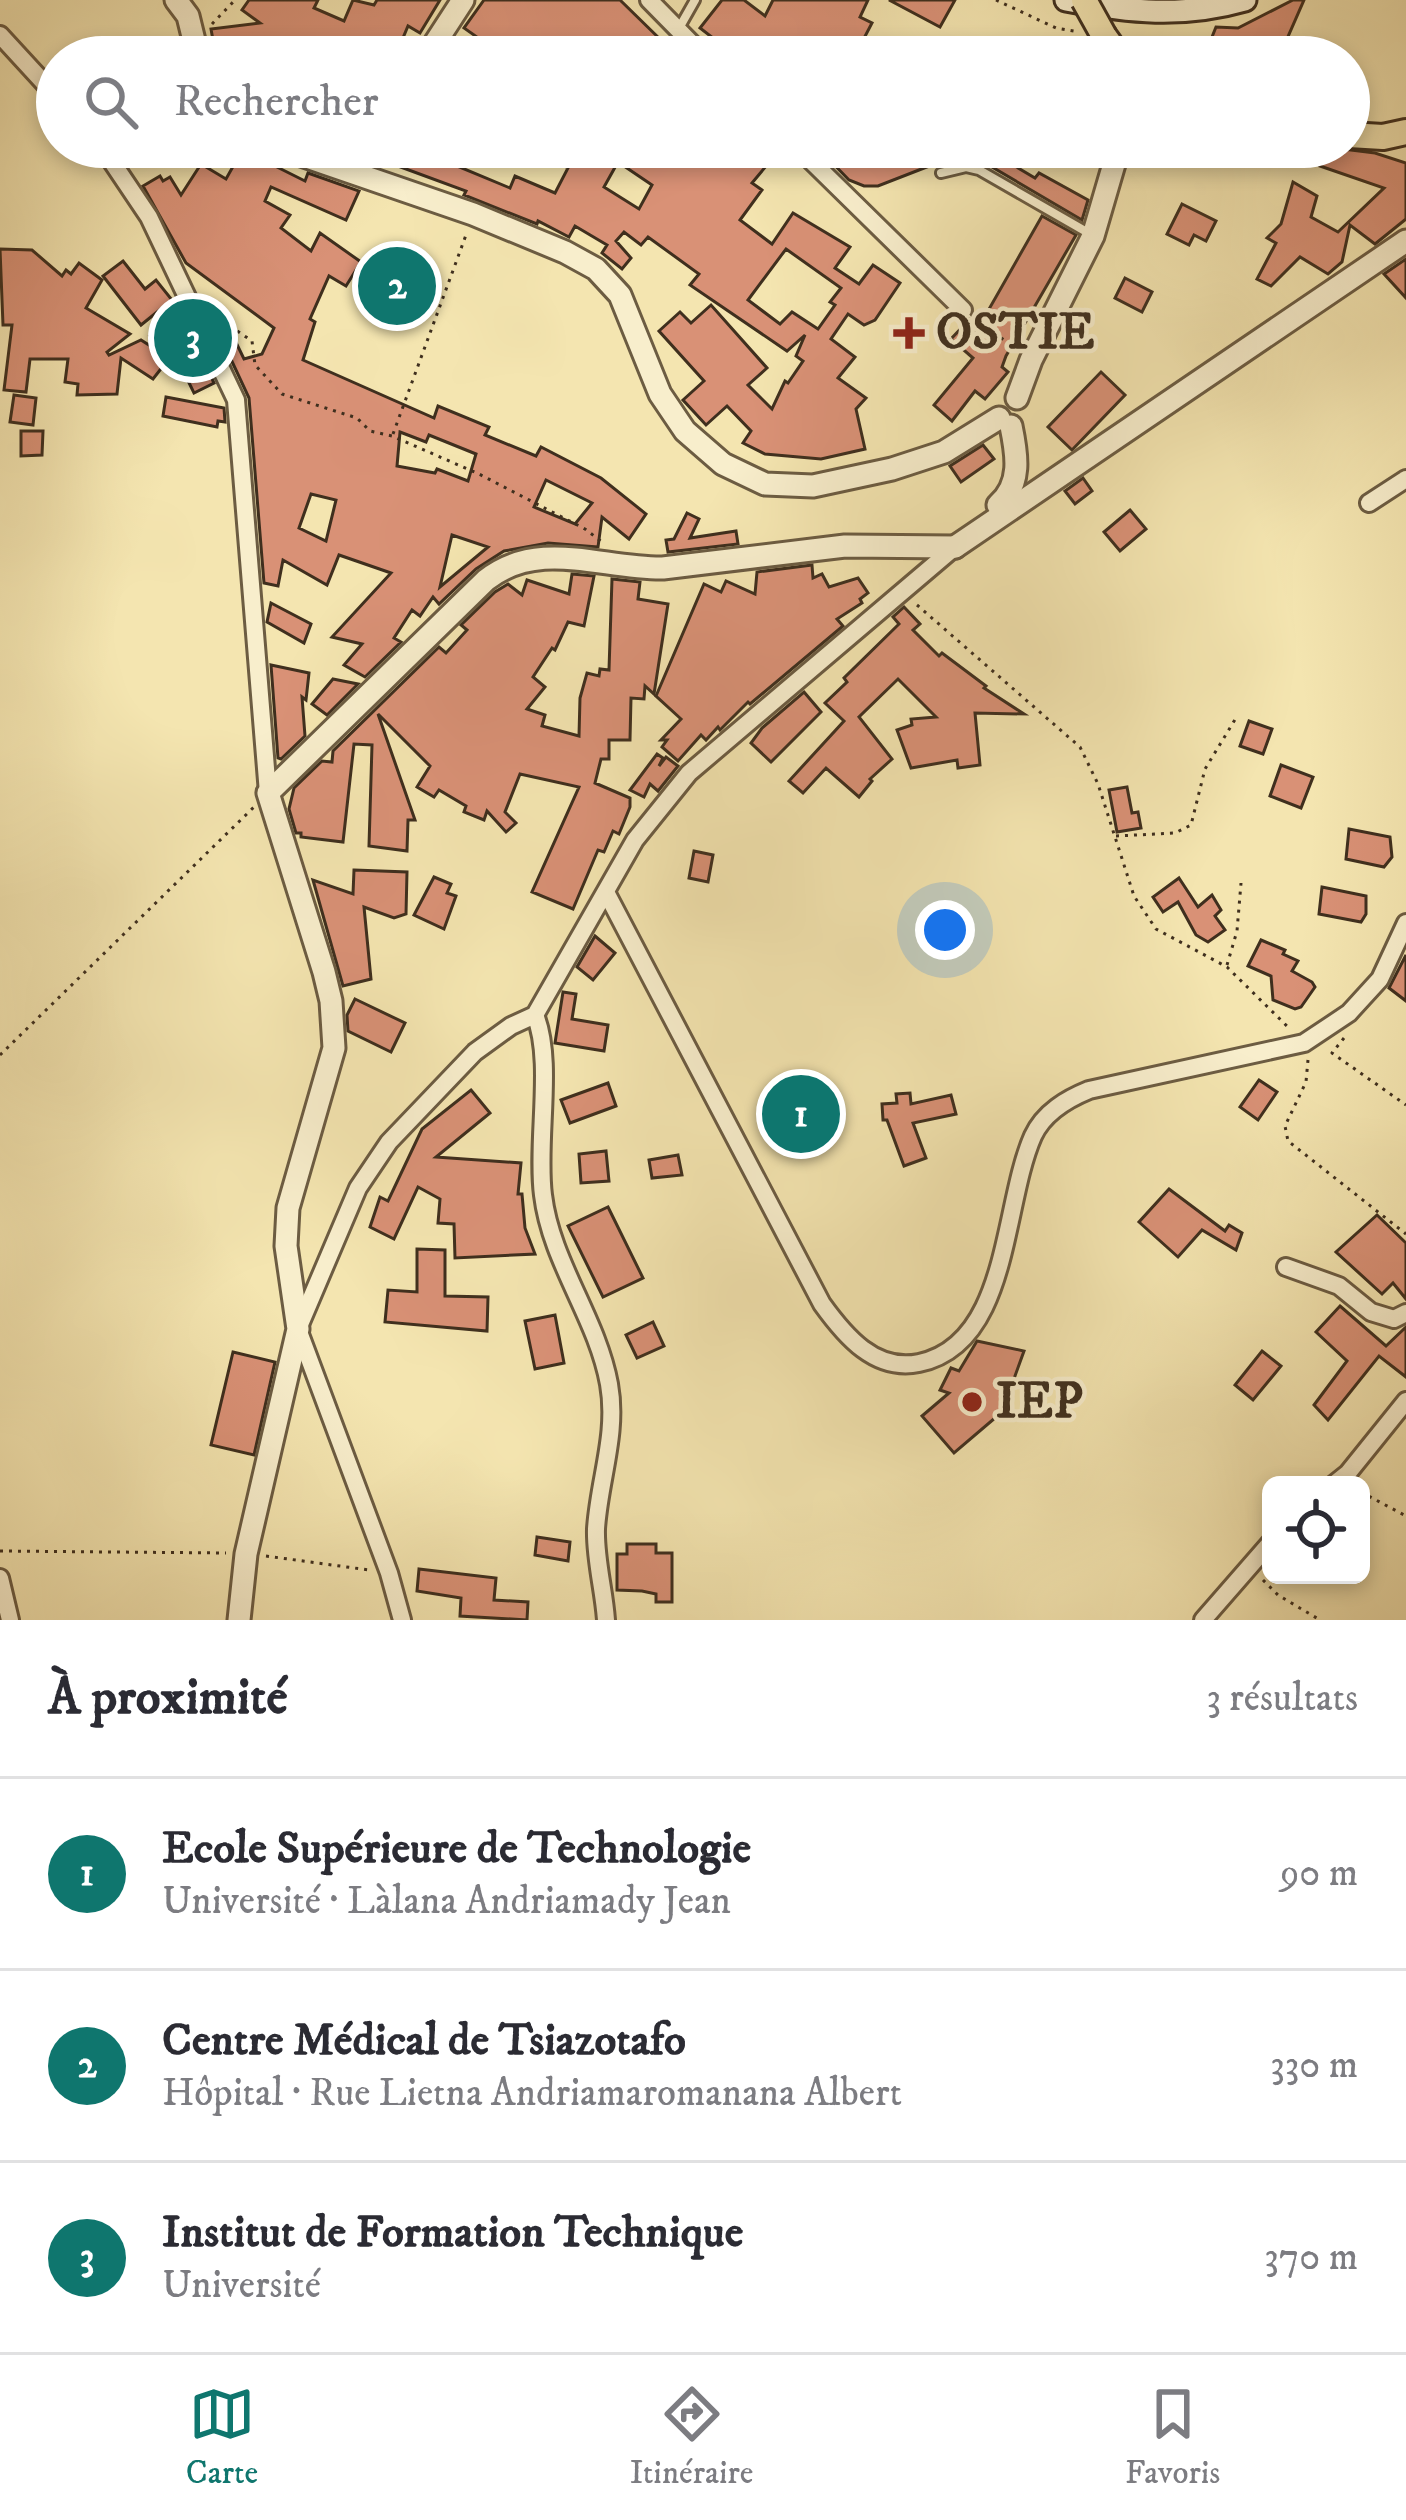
<!DOCTYPE html>
<html lang="fr">
<head>
<meta charset="utf-8">
<style>
  body { margin:0; font-family:"IM FELL DW Pica",serif; background:#f2f2f3; color:#2b2b33 }
  .controls { position:absolute; right:36px; bottom:36px; display:grid; overflow:hidden; border-radius:18px; box-shadow:0 6px 18px #0003 }
  .controls button { width:108px; height:108px; display:grid; place-items:center; padding:0; border:0; border-bottom:3px solid #e1e1e2; background:#fff; color:#2b2b33; font:60px sans-serif }
  .you { position:absolute; left:945px; top:930px; width:42px; height:42px; margin:-30px; border:9px solid #fff; border-radius:50%; background:#1a73e8; box-shadow:0 0 0 18px #1a73e833 }
  .badge { display:grid; place-items:center; width:78px; height:78px; border-radius:50%; background:#0f766e; color:#fff; font-size:39px; font-weight:700 }
  .pin { position:absolute; translate:-50% -50%; border:6px solid #fff; box-shadow:0 3px 12px #0006 }
  .list { margin:0; padding:0; list-style:none }
  h2 { display:flex; justify-content:space-between; align-items:center; height:156px; margin:0; padding:0 48px; font-size:51px }
  h2 small { font-size:39px; font-weight:400; color:#7c7c81 }
  .list li { display:grid; grid-template-columns:78px 1fr auto; gap:36px; align-items:center; box-sizing:border-box; height:192px; padding:0 48px; border-top:3px solid #e1e1e2 }
  .list b { display:block; font-size:45px; white-space:nowrap }
  .list p { margin:0; font-size:39px; white-space:nowrap; color:#7c7c81 }
  .list em { font-size:39px; font-style:normal; color:#7c7c81 }
  .icon { flex:none; width:66px; height:66px; fill:none; stroke:currentColor; stroke-width:2; stroke-linecap:round; stroke-linejoin:round }
  .map { position:relative; flex:none; width:1406px; height:1620px; overflow:hidden }
  .search { position:absolute; background:#fff; box-shadow:0 6px 18px #0003; left:36px; right:36px; top:36px; height:132px; display:flex; align-items:center; gap:30px; box-sizing:border-box; padding:0 42px; border-radius:66px; color:#7c7c81; font-size:45px }
  .sheet { height:732px; background:#fff }
  nav { display:flex; justify-content:space-around; align-items:center; box-sizing:border-box; height:168px; border-top:3px solid #e1e1e2; background:#fff; font-size:33px; color:#7c7c81 }
  nav a { display:grid; justify-items:center; gap:6px }
  nav .on { color:#0f766e }
  .map>svg:first-child { display:block }
</style>
</head>
<body>
<div class="map">
<svg width="1406" height="1620" viewBox="0 0 1406 1620">
  <rect width="100%" height="100%" fill="#f4e5b0"/>
  <filter id="stains"><feTurbulence type="fractalNoise" baseFrequency=".00167" numOctaves="4"/><feColorMatrix values="0 0 0 0 .2 0 0 0 0 .09 0 0 0 0 .02 0 0 0 .5 -.17"/></filter>
  <radialGradient id="worn" r=".72"><stop offset=".6" stop-color="#630" stop-opacity="0"/><stop offset="1" stop-color="#630" stop-opacity=".3"/></radialGradient>
  <!-- building -->
  <g fill="#d99176" stroke="#3f2f1e" stroke-width="3" fill-rule="evenodd">
    <polygon points="249,0 318,0 314,8 344,21 353,0 374,5 377,0 440,0 420,33 408,26 395,57 216,57 211,29 260,23 242,10"/>
    <polygon points="484,0 620,0 664,43 657,57 570,57 560,47 555,57 505,57 464,28"/>
    <polygon points="722,0 744,0 765,16 773,0 868,0 860,17 872,23 860,46 848,40 839,57 717,57 722,45 700,28"/>
    <polygon points="889,0 955,0 940,27"/>
    <polygon points="1293,0 1304,0 1287,39 1298,43 1293,57 1204,57 1216,27 1238,28"/>
    <path d="M244 147H263L266 156 275 162 273 165 305 181 308 173 359 191 346 220 271 187 265 201 290 215 281 228 311 251 320 233 361 262 346 286 329 276 310 319 315 322 303 360 434 418 438 406 489 427 485 435 536 456 541 447 601 478 646 514 629 539 602 517 598 547 548 543 504 551 476 569 439 604 433 597 420 616 412 610 394 638 401 642 365 677 344 665 362 644 332 637 391 573 339 555 327 585 283 560 278 586 264 583 249 398 208 310 218 305 244 359 262 354 274 328 186 263 143 186 160 176 163 181 170 177 181 195 201 164 226 179ZM400 432 426 442 429 435 476 454 468 481 437 469 435 473 397 466ZM546 480 592 503 575 524 534 507ZM311 494 336 500 326 541 299 528ZM452 535 488 547 440 587Z"/>
    <path d="M381 147H446L463 155 457 166 510 188 515 176 555 193 568 168 528 147H782L752 183 762 190 740 220 772 244 793 213 850 247 835 268 859 284 873 265 900 283 875 320 864 325 848 314 831 339 855 357 838 378 866 398 856 409 865 449 821 459 765 454 743 443 751 431 727 406 706 425 683 400 704 381 659 331 680 312 691 323 711 305 767 368 748 385 772 409 785 381 788 383 803 361 796 356 805 335 787 351 690 285 699 274 648 237 641 245 624 232 616 241 631 258 622 269 602 253 607 245 575 226 569 237 538 221 537 224 464 195 466 191 387 162ZM618 162 652 185 639 209 604 187ZM786 249 841 288 830 302 835 305 818 329 792 312 780 324 748 300Z"/>
    <polygon points="817,147 932,147 937,163 878,186 864,186 849,180"/>
    <polygon points="958,147 983,147 1035,178 1039,173 1088,200 1082,220"/>
    <polygon points="1327,147 1375,153 1406,163 1406,219 1375,244 1350,225 1342,262 1328,274 1300,257 1271,286 1257,279 1276,243 1267,238 1281,224 1293,182 1317,196 1311,217 1338,232 1384,188 1320,166"/>
    <polygon points="1182,204 1216,221 1206,241 1194,235 1189,245 1167,234"/>
    <polygon points="1042,216 1076,235 1006,356 1002,367 1008,372 985,399 975,391 952,421 934,405 973,358 951,339 966,323 976,332"/>
    <polygon points="0,249 32,250 62,276 66,270 71,274 79,263 102,280 86,308 130,334 107,352 109,355 141,340 163,354 150,336 163,330 160,324 170,319 185,345 194,340 214,383 194,393 174,352 153,379 121,358 117,394 77,395 78,384 65,382 68,359 30,359 26,392 4,390 12,325 3,325"/>
    <polygon points="1406,259 1406,298 1384,274"/>
    <polygon points="123,261 145,289 156,280 172,300 141,325 103,276"/>
    <polygon points="1125,278 1152,292 1142,312 1115,298"/>
    <polygon points="1101,372 1125,395 1072,450 1048,427"/>
    <polygon points="14,395 36,398 33,425 10,422"/>
    <polygon points="166,397 224,408 225,422 218,421 217,427 163,416"/>
    <polygon points="21,431 43,431 42,455 21,456"/>
    <polygon points="983,445 994,459 961,482 950,466"/>
    <polygon points="1083,478 1092,491 1075,504 1065,491"/>
    <polygon points="1130,510 1146,529 1120,551 1104,532"/>
    <polygon points="687,513 699,519 690,538 736,531 738,544 668,552 666,540 674,539"/>
    <polygon points="812,565 813,578 822,574 829,587 858,578 868,593 860,599 862,603 837,619 843,626 750,704 748,702 720,730 718,727 706,740 701,735 678,761 662,747 667,740 661,740 681,719 656,696 704,584 721,592 726,581 755,594 757,572"/>
    <polygon points="572,574 594,576 584,626 568,622 555,650 552,648 533,677 545,687 527,709 545,715 542,726 579,736 580,698 587,673 599,676 600,669 609,670 612,579 640,582 638,599 668,604 654,694 645,686 644,699 631,698 630,740 609,740 609,759 601,759 595,783 630,798 630,807 619,834 613,831 604,852 598,850 573,909 532,892 579,787 520,774 505,812 516,823 506,832 487,811 484,820 464,812 466,806 439,790 434,797 417,787 430,766 378,714 415,820 408,820 407,851 369,846 372,745 354,744 343,842 301,837 301,833 296,833 289,809 294,788 322,761 332,762 333,751 439,647 446,653 467,630 461,625 495,592 508,584 522,595 527,580 569,594"/>
    <polygon points="271,603 311,624 304,643 267,622"/>
    <polygon points="904,607 920,624 913,630 939,656 942,653 986,686 984,688 1024,714 975,713 980,765 958,768 957,760 911,768 897,730 912,725 911,719 936,717 898,679 859,717 892,759 870,779 872,781 859,797 826,768 803,793 789,781 844,721 825,703 847,682 844,678 899,624 893,617"/>
    <polygon points="271,665 309,673 306,700 302,697 305,736 281,759 278,758"/>
    <polygon points="333,679 358,684 327,715 312,704"/>
    <polygon points="804,692 821,712 771,762 751,743 762,728"/>
    <polygon points="1249,721 1272,729 1263,754 1240,746"/>
    <polygon points="657,754 663,758 659,766 666,757 678,766 658,791 650,784 644,797 630,790"/>
    <polygon points="1281,765 1313,777 1301,808 1270,796"/>
    <polygon points="1127,787 1132,813 1138,812 1141,828 1117,832 1109,790"/>
    <polygon points="1349,829 1390,837 1392,857 1384,867 1346,859"/>
    <polygon points="694,851 713,855 708,882 689,878"/>
    <polygon points="354,870 407,872 406,914 394,918 364,907 371,979 343,986 313,880 353,894"/>
    <polygon points="434,877 451,884 447,893 456,896 444,929 414,915"/>
    <polygon points="1179,878 1198,907 1212,895 1221,910 1215,916 1225,930 1208,942 1196,935 1178,902 1163,912 1153,897"/>
    <polygon points="1322,887 1366,896 1366,914 1361,922 1319,914"/>
    <polygon points="595,936 615,953 593,980 577,967"/>
    <polygon points="1261,940 1285,950 1283,954 1298,961 1292,971 1312,982 1315,987 1301,1007 1295,1009 1273,1000 1271,976 1248,966"/>
    <polygon points="1406,955 1406,1001 1389,988"/>
    <polygon points="563,992 576,994 572,1019 608,1025 604,1051 555,1043"/>
    <polygon points="355,999 405,1023 391,1052 348,1031 347,1015"/>
    <polygon points="1259,1080 1277,1092 1258,1120 1240,1107"/>
    <polygon points="608,1083 616,1106 570,1123 561,1100"/>
    <polygon points="471,1090 490,1113 436,1157 521,1163 518,1194 522,1194 525,1228 535,1254 455,1258 454,1224 438,1223 440,1199 418,1187 394,1239 370,1227 380,1197 388,1201 422,1129"/>
    <polygon points="910,1093 911,1104 951,1095 956,1114 913,1123 926,1158 904,1166 887,1120 883,1120 882,1104 897,1103 896,1094"/>
    <polygon points="606,1151 609,1181 581,1183 579,1154"/>
    <polygon points="678,1155 682,1175 652,1178 649,1160"/>
    <polygon points="1169,1189 1225,1231 1229,1225 1242,1233 1236,1250 1202,1230 1178,1257 1139,1222"/>
    <polygon points="608,1207 643,1278 603,1297 568,1226"/>
    <polygon points="1377,1215 1406,1243 1406,1299 1393,1283 1382,1294 1336,1252"/>
    <polygon points="417,1249 445,1250 445,1296 488,1297 487,1331 385,1322 388,1290 417,1292"/>
    <polygon points="1340,1306 1386,1346 1406,1327 1406,1377 1379,1356 1328,1420 1314,1405 1347,1361 1316,1332"/>
    <polygon points="555,1315 564,1363 535,1369 525,1321"/>
    <polygon points="653,1322 664,1346 637,1358 626,1335"/>
    <polygon points="977,1341 1024,1351 1002,1412 954,1453 922,1416 949,1393 940,1390 951,1368 959,1371"/>
    <polygon points="1262,1351 1281,1366 1253,1400 1235,1385"/>
    <polygon points="233,1352 275,1362 254,1455 211,1445"/>
    <polygon points="537,1537 570,1542 568,1561 535,1555"/>
    <polygon points="627,1544 656,1544 656,1553 672,1553 672,1602 656,1602 656,1594 642,1591 617,1590 617,1554 627,1554"/>
    <polygon points="419,1569 496,1578 494,1600 528,1602 527,1620 460,1616 461,1598 417,1591"/>
  </g>
  <g fill="none" stroke-linecap="round" stroke-linejoin="round">
    <!-- service casing -->
    <g stroke="#6c5c42" stroke-width="14">
      <g id="service">
        <polyline points="678,30 695,0"/>
        <polyline points="941,173 966,167 979,170 1092,235"/>
      </g>
    </g>
    <!-- minor casing -->
    <g stroke="#6c5c42" stroke-width="22">
      <g id="minor">
        <polyline points="649,0 705,57"/>
        <polyline points="0,35 57,97"/>
        <polyline points="102,147 149,217 236,400 268,793"/>
        <polyline points="797,147 963,310"/>
        <polyline points="1369,503 1406,479"/>
        <path d="M607 894 822 1304C845 1336 875 1372 919 1363 1010 1344 1002 1206 1033 1136 1044 1112 1067 1099 1089 1090L1304 1043 1349 1013 1380 979 1406 923"/>
        <path d="M535 1015C554 1061 536 1141 543 1195 551 1262 597 1318 609 1384 618 1434 599 1480 596 1529 595 1559 604 1590 606 1620"/>
        <polyline points="1286,1267 1339,1286 1371,1312 1394,1319 1406,1313"/>
        <polyline points="1333,1485 1348,1473 1406,1401"/>
        <polyline points="0,1578 10,1620"/>
        <polyline points="402,1620 389,1573 298,1329 358,1188 389,1142 475,1052 511,1026 535,1015 635,840 689,773 955,547"/>
        <polyline points="1203,1620 1271,1542"/>
      </g>
    </g>
    <!-- tertiary casing -->
    <g stroke="#6c5c42" stroke-width="27">
      <g id="tertiary">
        <polyline points="176,0 188,16 198,57"/>
        <polyline points="426,57 463,0"/>
        <polyline points="278,147 473,214 565,252 596,269 620,295 660,394 685,431 723,464 765,484 813,486 892,469 944,452 999,418"/>
        <polyline points="351,170 366,147"/>
        <polyline points="1017,398 1031,360 1093,236 1119,147"/>
        <path d="M998 505C1022 484 1017 455 1011 426"/>
        <polyline points="955,547 1406,241"/>
        <path d="M239 1620 246 1554 298 1329 286 1246 288 1208 334 1048 331 1001 324 972 268 793 486 580C539 538 602 569 663 568L845 546 955 547"/>
      </g>
    </g>
    <!-- secondary casing -->
    <g stroke="#3f2f1e" stroke-width="27">
      <path id="secondary" d="M1066 0C1129 12 1182 18 1245 0"/>
    </g>
    <!-- primary casing -->
    <g stroke="#3f2f1e" stroke-width="30">
      <g id="primary">
        <polyline points="1104,36 1119,57"/>
        <polyline points="1349,135 1383,137 1406,132"/>
      </g>
    </g>
    <!-- path -->
    <g stroke="#3f2f1e" stroke-width="3" stroke-dasharray="3 6" stroke-linecap="butt">
      <polyline points="996,0 1056,28 1079,32"/>
      <polyline points="212,24 235,0"/>
      <polyline points="215,316 252,341 255,365 282,394 357,418 370,431 392,436 479,474 585,529 602,542"/>
      <polyline points="979,322 1015,348"/>
      <polyline points="393,434 466,235"/>
      <polyline points="917,605 1080,747 1098,784 1134,896 1156,929 1227,967 1290,1029"/>
      <polyline points="1116,836 1175,833 1191,825 1205,769 1236,718"/>
      <polyline points="1227,965 1237,931 1241,883"/>
      <polyline points="1344,1038 1332,1053 1406,1105"/>
      <polyline points="0,1055 254,807"/>
      <polyline points="1308,1060 1306,1082 1285,1126 1288,1141 1406,1234"/>
      <polyline points="1361,1492 1406,1516"/>
      <polyline points="0,1551 226,1553"/>
      <polyline points="266,1556 369,1570"/>
      <polyline points="1263,1580 1278,1595 1320,1620"/>
    </g>
    <!-- service -->
    <use href="#service" stroke="#f8eecc" stroke-width="8"/>
    <!-- minor -->
    <use href="#minor" stroke="#f8eecc" stroke-width="16"/>
    <!-- tertiary -->
    <use href="#tertiary" stroke="#f8eecc" stroke-width="21"/>
    <!-- secondary -->
    <use href="#secondary" stroke="#f8eecc" stroke-width="21"/>
    <!-- primary -->
    <use href="#primary" stroke="#f4e5b0" stroke-width="24"/>
    <!-- primary-bridge casing -->
    <g stroke="#3f2f1e" stroke-width="30" stroke-linecap="butt">
      <polyline id="primary-bridge" points="1084,0 1104,36"/>
    </g>
    <!-- primary-bridge -->
    <use href="#primary-bridge" stroke="#f4e5b0" stroke-width="24"/>
  </g>
  <!-- markers -->
  <g fill="#8f2418" stroke="#f8eecc" stroke-width="4.5">
    <path d="M903 315h12v12h12v12h-12v12h-12v-12h-12v-12h12z"/>
    <circle cx="972" cy="1402" r="12"/>
  </g>
  <g text-anchor="middle" dominant-baseline="central" stroke-width="9" stroke-linejoin="round" paint-order="stroke">
    <!-- poi labels -->
    <g font-size="51" font-weight="bold" fill="#3f2f1e" stroke="#f8eecc" text-anchor="start">
      <text x="936" y="333">OSTIE</text>
      <text x="996" y="1402">IEP</text>
    </g>
  </g>
  <rect width="100%" height="100%" filter="url(#stains)"/>
  <rect width="100%" height="100%" fill="url(#worn)"/>
</svg>
<div class="controls">
<button><svg class="icon" aria-label="locate" viewBox="0 0 24 24"><circle cx="12" cy="12" r="6"/><path d="M12 2v4M12 18v4M2 12h4M18 12h4"/></svg></button>
</div>
<div class="you"></div>
<div class="pin badge" style="left:801px;top:1114px">1</div>
<div class="pin badge" style="left:397px;top:286px">2</div>
<div class="pin badge" style="left:193px;top:338px">3</div>
<div class="search"><svg class="icon" aria-label="search" viewBox="0 0 24 24"><circle cx="10" cy="10" r="6"/><path d="M15 15l6 6"/></svg>Rechercher</div>
</div>
<section class="sheet">
<h2>À proximité<small>3 résultats</small></h2>
<ul class="list">
<li><span class="badge">1</span><div><b>Ecole Supérieure de Technologie</b><p>Université · Làlana Andriamady Jean</p></div><em>90 m</em></li>
<li><span class="badge">2</span><div><b>Centre Médical de Tsiazotafo</b><p>Hôpital · Rue Lietna Andriamaromanana Albert</p></div><em>330 m</em></li>
<li><span class="badge">3</span><div><b>Institut de Formation Technique</b><p>Université</p></div><em>370 m</em></li>
</ul>
</section>
<nav>
<a class="on"><svg class="icon" aria-label="map" viewBox="0 0 24 24"><path d="M3 6l6-2 6 2 6-2v14l-6 2-6-2-6 2zM9 4v14M15 6v14"/></svg>Carte</a>
<a><svg class="icon" aria-label="directions" viewBox="0 0 24 24"><path d="M12 3l9 9-9 9-9-9zM9 14v-3h6M13 9l2 2-2 2"/></svg>Itinéraire</a>
<a><svg class="icon" aria-label="saved" viewBox="0 0 24 24"><path d="M7 4h10v16l-5-4-5 4z"/></svg>Favoris</a>
</nav>
</body>
</html>
